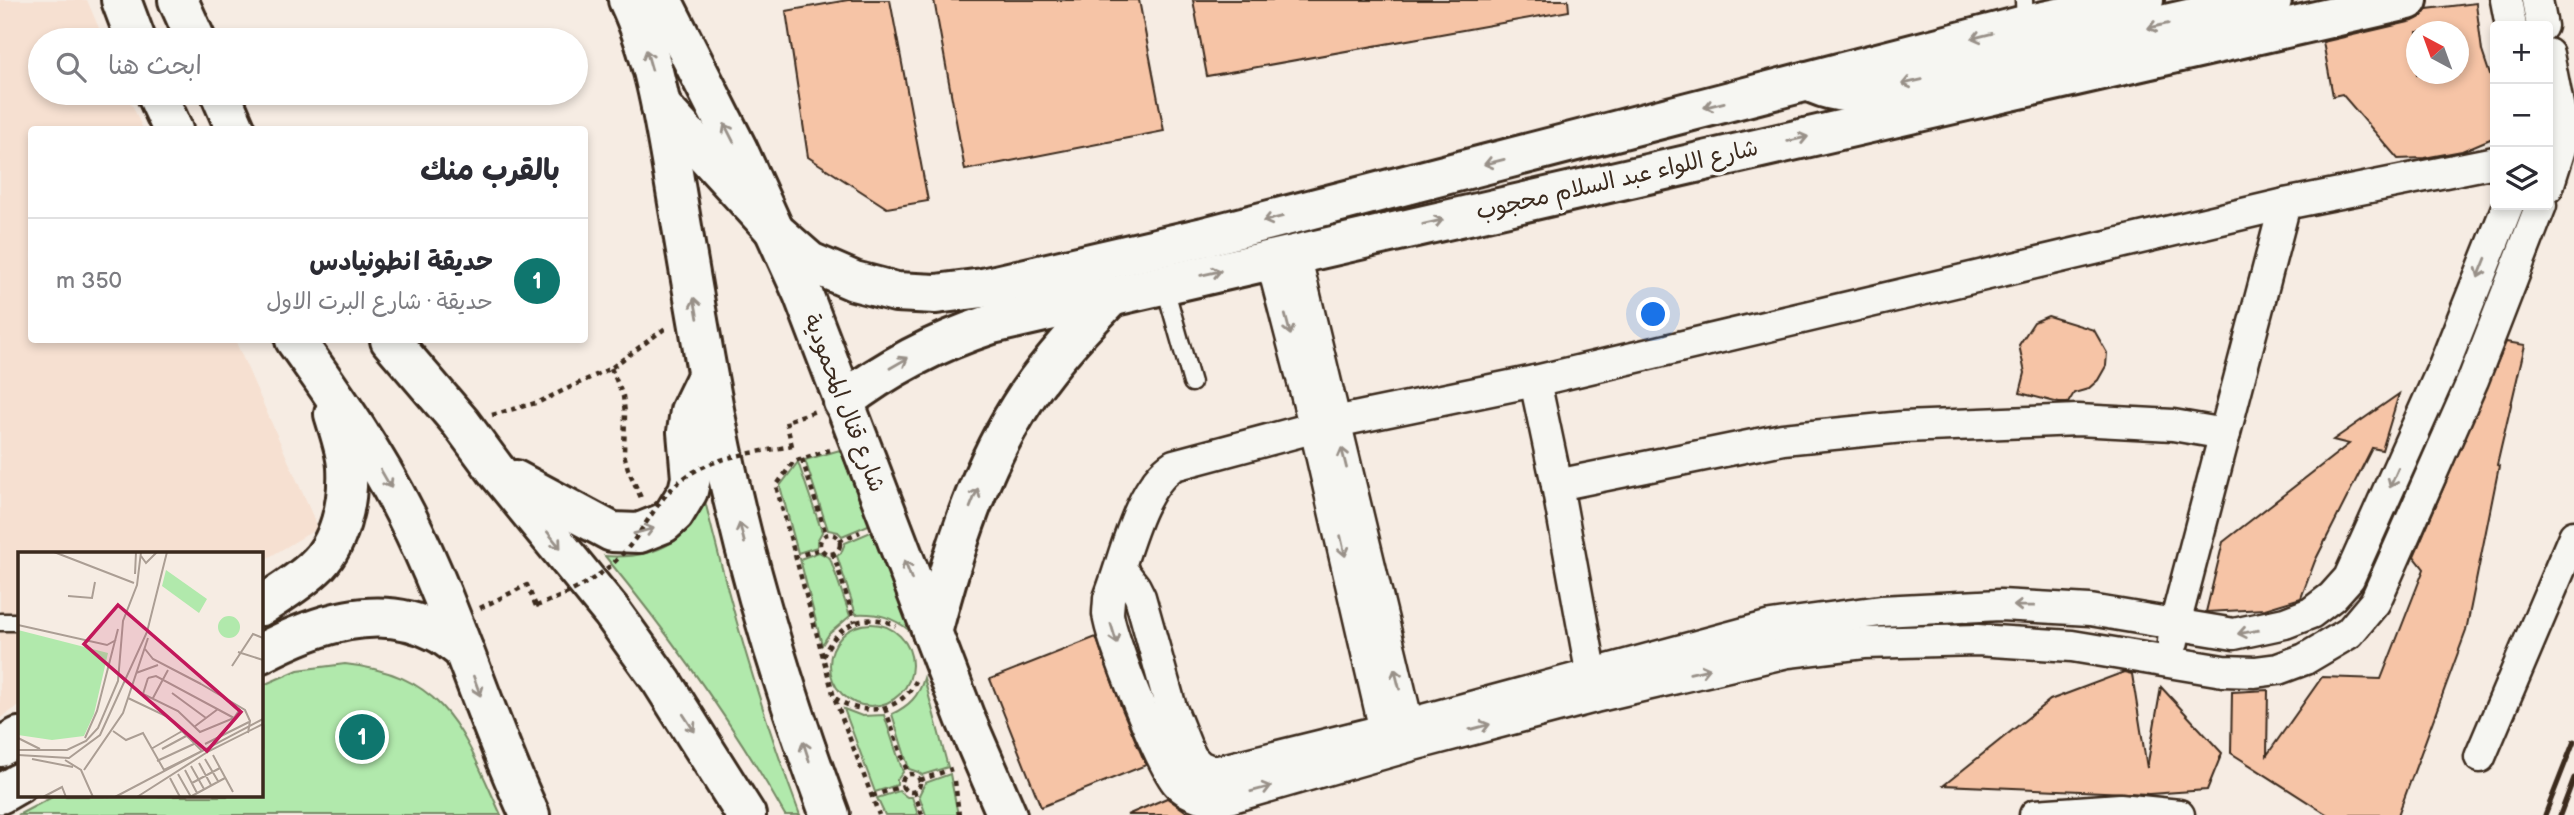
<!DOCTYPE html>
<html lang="ar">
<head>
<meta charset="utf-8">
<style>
  body { margin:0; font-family:"Balsamiq Sans","Playpen Sans Arabic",sans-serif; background:#f7f7f7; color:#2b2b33; direction:rtl }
  .controls { position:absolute; right:21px; top:21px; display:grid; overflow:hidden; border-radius:7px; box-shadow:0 4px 10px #0003 }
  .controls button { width:63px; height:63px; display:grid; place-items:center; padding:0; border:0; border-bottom:2px solid #e1e1e2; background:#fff; color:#2b2b33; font:35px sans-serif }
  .compass { position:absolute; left:2406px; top:21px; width:63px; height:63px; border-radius:50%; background:#fff; box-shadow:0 4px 10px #0003; rotate:319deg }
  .you { position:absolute; left:1654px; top:315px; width:24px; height:24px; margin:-18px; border:5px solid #fff; border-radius:50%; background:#1a73e8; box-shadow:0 0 0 10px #1a73e833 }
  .badge { display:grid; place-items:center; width:46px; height:46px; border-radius:50%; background:#0f766e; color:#fff; font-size:23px; font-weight:700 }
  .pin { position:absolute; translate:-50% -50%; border:4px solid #fff; box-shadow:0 2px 7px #0006 }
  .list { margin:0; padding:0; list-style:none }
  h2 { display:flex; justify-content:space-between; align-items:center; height:91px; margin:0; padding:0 28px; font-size:30px }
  h2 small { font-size:23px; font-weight:400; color:#7c7c81 }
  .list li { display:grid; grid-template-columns:46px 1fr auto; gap:21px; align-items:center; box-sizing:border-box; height:126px; padding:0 28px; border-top:2px solid #e1e1e2 }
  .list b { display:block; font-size:26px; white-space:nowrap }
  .list p { margin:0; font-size:23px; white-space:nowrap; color:#7c7c81 }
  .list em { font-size:23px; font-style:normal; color:#7c7c81 }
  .icon { flex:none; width:38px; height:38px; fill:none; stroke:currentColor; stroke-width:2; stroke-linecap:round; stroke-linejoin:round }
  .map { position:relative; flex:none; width:2574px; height:815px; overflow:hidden; direction:ltr }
  .search { position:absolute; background:#fff; box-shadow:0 4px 10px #0003; left:28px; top:28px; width:560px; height:77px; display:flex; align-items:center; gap:18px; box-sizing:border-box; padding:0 24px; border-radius:38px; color:#7c7c81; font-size:26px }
  .panel { position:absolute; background:#fff; box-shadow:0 4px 10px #0003; left:28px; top:126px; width:560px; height:217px; border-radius:7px; direction:rtl }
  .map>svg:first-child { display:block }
</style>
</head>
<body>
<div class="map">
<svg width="2574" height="815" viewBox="0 0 2574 815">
  <rect width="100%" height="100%" fill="#f6ece3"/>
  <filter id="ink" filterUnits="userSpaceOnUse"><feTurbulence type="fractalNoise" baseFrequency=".0143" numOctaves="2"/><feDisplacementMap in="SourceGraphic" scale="14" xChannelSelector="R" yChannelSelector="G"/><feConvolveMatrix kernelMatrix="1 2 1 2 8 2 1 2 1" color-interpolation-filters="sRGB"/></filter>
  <g filter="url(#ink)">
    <!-- built -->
    <polygon fill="#f6e0d1" points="0,0 87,0 104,40 40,40 40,93 127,93 143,129 32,130 32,340 235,340 318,528 261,562 261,554 19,554 19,706 0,718"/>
    <!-- green -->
    <g fill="#b1e9ac" stroke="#768a65" stroke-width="2">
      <polygon points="840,450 871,524 842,536 838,532 828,530 805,460"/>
      <polygon points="798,462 822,532 817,541 817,547 798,553 780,486"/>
      <path d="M705 501C731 608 761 712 800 815H785C733 723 672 638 605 556 650 559 687 544 705 501Z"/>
      <path d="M873 531 910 631C893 617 878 613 856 614L837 556 841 553 845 543Z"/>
      <polygon points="819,552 830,558 850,616 829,634 822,645 800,559"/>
      <circle cx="871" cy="665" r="41"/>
      <path d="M345 664C447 675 463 732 501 815H18L54 796H261V686L298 670Z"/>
      <path d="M924 678 948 767 922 775 918 772 909 769 892 714C909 706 919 696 924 678Z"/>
      <polygon points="844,709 862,716 884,715 903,772 897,780 897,785 875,792"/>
      <polygon points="950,774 958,815 926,815 919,795 925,783"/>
      <polygon points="899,791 907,797 912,797 918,815 885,815 877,798"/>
    </g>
    <!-- building -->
    <g fill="#f6c4a6" stroke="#3b2a1e" stroke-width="2" fill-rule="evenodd">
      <polygon points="848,0 890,0 928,201 887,208 808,157 786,11"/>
      <polygon points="934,0 1139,0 1164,131 965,170"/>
      <polygon points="1193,0 1568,0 1569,11 1207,76"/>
      <path d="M2476 3 2482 51 2495 90V137L2462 151 2424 158 2398 159 2342 94 2333 96 2323 42 2413 21 2422 16 2427 9ZM2417 32H2459V74H2417Z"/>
      <polygon points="2048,316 2094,330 2107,353 2106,366 2098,380 2088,389 2074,393 2068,403 2059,403 2020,393 2025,373 2019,345 2034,322"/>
      <polygon points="2506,342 2525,345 2497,465 2499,466 2466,631 2398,815 2328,815 2231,753 2232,692 2268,690 2267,755 2322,677 2381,679 2424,569 2414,556"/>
      <polygon points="2399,394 2382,450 2372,448 2315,561 2301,598 2265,609 2206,612 2223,542 2349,444 2333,440"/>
      <polygon points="1096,637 1122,709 1146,765 1041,807 990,679"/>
      <polygon points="2124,672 2132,674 2147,768 2161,687 2222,753 2207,790 2149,794 1944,785 2050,700"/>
      <polygon points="1167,798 1191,815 1127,815"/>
    </g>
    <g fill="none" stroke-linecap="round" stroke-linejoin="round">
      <!-- lane casing -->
      <g stroke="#3b2a1e" stroke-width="21">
        <g id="lane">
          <polyline points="2024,0 2025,25"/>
          <polyline points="1164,284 1192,383"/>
          <polyline points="0,622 19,622"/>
        </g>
      </g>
      <!-- street casing -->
      <g stroke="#3b2a1e" stroke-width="35">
        <g id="street">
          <polyline points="2506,0 2511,26"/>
          <polyline points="2537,0 2542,26"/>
          <polyline points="2548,54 2562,125 2563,139 2548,187"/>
          <path d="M2495 162 2285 204 1535 381 1335 422 1174 465C1138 488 1125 558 1109 598 1109 603 1108 609 1108 614 1111 640 1162 768 1178 784 1189 795 1203 799 1218 801L1413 745 1595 697 1788 652 1864 643 1977 640 2072 646 2223 671 2255 672 2278 669 2305 659 2349 633 2375 602 2473 380 2541 205"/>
          <polyline points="1295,254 1412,741"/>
          <polyline points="1271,259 1315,428 1389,748"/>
          <polyline points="1535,381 1557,485 1595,693"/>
          <polyline points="1557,485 1783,439 1903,427 2078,420 2173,425 2225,434"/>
          <polyline points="1121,569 1135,587 1140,597 1171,708 1187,748 1192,758 1200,766 1214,772 1408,724 1771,626 1881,611 2000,605 2090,610 2234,634 2285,623 2311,613 2332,597 2349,578 2443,368 2508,205"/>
          <polyline points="2173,642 2175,624 2285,204"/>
          <polyline points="2480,757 2574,536"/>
          <polyline points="2035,815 2120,809 2179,815"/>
        </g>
      </g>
      <!-- secondary casing -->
      <g stroke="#3b2a1e" stroke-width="44">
        <g id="secondary">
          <polyline points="121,0 136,40"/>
          <polyline points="178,0 196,40"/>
          <path d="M628 0C654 55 664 119 674 179 685 245 696 311 708 377 734 526 777 673 830 815"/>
          <polyline points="662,0 738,150 803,294 965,718 1007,815"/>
          <polyline points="156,93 173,130"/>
          <polyline points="220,93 236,130"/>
          <polyline points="661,106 777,233 810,262 854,281 896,292 936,294 983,288 1204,237 2025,25 2144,0"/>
          <path d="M295 340C335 396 375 453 406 515 455 612 484 717 530 815"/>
          <polyline points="390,340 461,423 495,469 611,611 662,682 746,815"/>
          <path d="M843 402C889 366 937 342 992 324L2408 0"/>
          <polyline points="515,480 612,532 639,533 664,523 674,514 688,491 691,478 687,432 690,411 707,376"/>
          <path d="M261 606C279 594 298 583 314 568 340 545 349 501 347 467 346 450 339 431 334 414"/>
          <path d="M932 633C954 549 979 467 1028 394 1052 359 1082 327 1112 296"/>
          <path d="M261 653C314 625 379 601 437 632 447 637 456 645 464 651"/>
          <polyline points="0,747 19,737"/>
          <polyline points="0,794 19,783"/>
        </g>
      </g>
      <!-- highway casing -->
      <g stroke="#3b2a1e" stroke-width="44">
        <path id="highway" d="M1808 81C1829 92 1848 94 1871 91L2272 0"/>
      </g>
      <!-- path -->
      <g stroke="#3b2a1e" stroke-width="4.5" stroke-dasharray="5 5" stroke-linecap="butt">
        <polyline points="611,368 623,396 625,413 624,454 628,469 642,500"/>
        <polyline points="492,415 539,402 611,368 667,327"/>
        <polyline points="792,446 786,421 816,411"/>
        <polyline points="830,450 794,461 776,486 834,697 879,815"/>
        <polyline points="802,459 826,534"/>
        <circle cx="830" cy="544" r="10"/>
        <polyline points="839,541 860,532"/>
        <polyline points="833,553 855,622"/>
        <polyline points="794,557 821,549"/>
        <polyline points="480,608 527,585 536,606"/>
        <path d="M823 657C835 627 865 609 896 626"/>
        <path d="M835 698C862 717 900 713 916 681"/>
        <polyline points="885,708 908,774"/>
        <circle cx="911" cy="783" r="9"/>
        <polyline points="920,780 952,769"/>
        <polyline points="955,781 959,815"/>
        <polyline points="914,791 922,815"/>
        <polyline points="872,796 903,786"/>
      </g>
      <!-- lane -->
      <use href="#lane" stroke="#f6f6f2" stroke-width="16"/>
      <!-- street -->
      <use href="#street" stroke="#f6f6f2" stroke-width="30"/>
      <!-- secondary -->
      <use href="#secondary" stroke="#f6f6f2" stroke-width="38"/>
      <!-- highway -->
      <use href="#highway" stroke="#f6f6f2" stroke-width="38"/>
      <!-- rail -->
      <g stroke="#3b2a1e" stroke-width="5">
        <polyline points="2545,815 2574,741"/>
        <polyline points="2560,815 2574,778"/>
      </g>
      <!-- path-bridge -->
      <path stroke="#3b2a1e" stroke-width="4.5" stroke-dasharray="5 5" stroke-linecap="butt" d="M536 606C576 592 612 572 637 536 652 515 663 493 684 478 716 455 755 453 792 446"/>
    </g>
    <!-- one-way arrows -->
    <defs><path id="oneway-shaft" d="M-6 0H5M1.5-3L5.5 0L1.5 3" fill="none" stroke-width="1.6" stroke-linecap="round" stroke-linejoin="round" transform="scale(1.75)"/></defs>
    <g stroke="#989088">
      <use href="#oneway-shaft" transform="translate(2158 26) rotate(167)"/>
      <use href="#oneway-shaft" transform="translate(1982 36) rotate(166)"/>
      <use href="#oneway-shaft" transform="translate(649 60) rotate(-106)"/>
      <use href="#oneway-shaft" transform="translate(1912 82) rotate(167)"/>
      <use href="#oneway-shaft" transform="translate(1714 105) rotate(166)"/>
      <use href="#oneway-shaft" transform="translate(729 133) rotate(-117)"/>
      <use href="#oneway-shaft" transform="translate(1798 139) rotate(-13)"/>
      <use href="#oneway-shaft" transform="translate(1494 162) rotate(166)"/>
      <use href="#oneway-shaft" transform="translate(1273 219) rotate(166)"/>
      <use href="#oneway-shaft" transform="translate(1433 222) rotate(-13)"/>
      <use href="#oneway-shaft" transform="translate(2482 268) rotate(112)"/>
      <use href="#oneway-shaft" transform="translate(1211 273) rotate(-13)"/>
      <use href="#oneway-shaft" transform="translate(696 308) rotate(-100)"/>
      <use href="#oneway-shaft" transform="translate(1288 325) rotate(75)"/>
      <use href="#oneway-shaft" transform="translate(899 363) rotate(-30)"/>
      <use href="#oneway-shaft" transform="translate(1344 458) rotate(-104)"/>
      <use href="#oneway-shaft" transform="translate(2394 478) rotate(114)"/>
      <use href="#oneway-shaft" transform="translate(386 479) rotate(60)"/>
      <use href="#oneway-shaft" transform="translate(974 498) rotate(-68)"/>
      <use href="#oneway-shaft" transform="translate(644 531) rotate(-15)"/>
      <use href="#oneway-shaft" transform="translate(742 533) rotate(-104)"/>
      <use href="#oneway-shaft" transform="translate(554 540) rotate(51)"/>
      <use href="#oneway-shaft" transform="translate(1343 546) rotate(77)"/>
      <use href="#oneway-shaft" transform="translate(908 570) rotate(-111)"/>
      <use href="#oneway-shaft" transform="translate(2024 606) rotate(-179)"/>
      <use href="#oneway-shaft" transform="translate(2248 632) rotate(170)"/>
      <use href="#oneway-shaft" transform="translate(1114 634) rotate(73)"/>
      <use href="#oneway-shaft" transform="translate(1700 671) rotate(-13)"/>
      <use href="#oneway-shaft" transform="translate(1397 679) rotate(-104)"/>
      <use href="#oneway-shaft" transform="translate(477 686) rotate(70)"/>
      <use href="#oneway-shaft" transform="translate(689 723) rotate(57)"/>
      <use href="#oneway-shaft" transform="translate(1480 727) rotate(-15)"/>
      <use href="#oneway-shaft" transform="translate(806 751) rotate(-108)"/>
      <use href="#oneway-shaft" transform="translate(1261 789) rotate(-15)"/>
    </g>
  </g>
  <g text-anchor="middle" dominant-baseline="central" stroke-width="7" stroke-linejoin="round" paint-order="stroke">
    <!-- street labels -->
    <g font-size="23" fill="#3b2a1e" stroke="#f6f6f2">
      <text transform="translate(1617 180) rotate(-13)">شارع اللواء عبد السلام محجوب</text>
      <text transform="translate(844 403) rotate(69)">شارع قنال المحمودية</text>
    </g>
  </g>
  <!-- overview -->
  <g transform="translate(18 552)">
    <rect width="245" height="245" fill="#f6ece3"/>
    <path d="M148 18 189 47 181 61 144 34ZM200 75a11 11 0 1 1 22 0a11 11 0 1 1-22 0ZM0 78 90 101 76 162 66 184 34 188 0 183Z" fill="#b1e9ac"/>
    <path fill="none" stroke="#ab9e94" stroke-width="2" d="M36 0 116 31M123 4 128 11 139 0M117 22 118 0M50 44 74 46 77 30M0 73 89 93 98 88M127 97 135 107 183 132M220 100 245 108M214 114 235 82 245 86M118 121 140 113M130 126 125 142 160 159 182 180 216 166 222 157M130 126 138 124 216 166M183 132 227 158 232 169 230 181M154 141 188 166M135 146 150 118M176 175 200 157M95 179 108 188 125 181 146 218 184 199 150 165 110 146M0 186 22 197M67 186 79 159 100 77M187 192 231 170M133 197 166 178M144 197 170 183M0 198H49L68 189 80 176 100 129 105 69 119 33 123 0M0 203 51 206 82 183 129 80 149 0M195 203 215 240M14 207 55 215M187 207 200 229M47 208 63 218 75 245M139 209 178 191M181 211 193 233M173 214 186 237M66 218 105 161 130 86M167 218 179 241M160 222 173 245M152 226 162 245M174 231 202 216M25 245 44 235 48 245M97 245 245 167M119 245 191 199 245 172M172 245 207 226"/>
    <path fill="#c2185b" fill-opacity="0.15" stroke="#c2185b" stroke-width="3.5" d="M100 53 223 160 189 199 66 92Z"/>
    <rect width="245" height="245" fill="none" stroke="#3b2a1e" stroke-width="3.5"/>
  </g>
</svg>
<div class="controls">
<button>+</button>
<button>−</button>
<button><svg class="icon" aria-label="layers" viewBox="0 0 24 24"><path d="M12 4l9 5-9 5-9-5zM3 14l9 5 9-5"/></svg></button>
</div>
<svg class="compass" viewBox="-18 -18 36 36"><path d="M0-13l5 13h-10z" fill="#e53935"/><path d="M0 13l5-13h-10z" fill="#7c7c81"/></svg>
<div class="you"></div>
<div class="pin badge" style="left:362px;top:737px">1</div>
<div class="search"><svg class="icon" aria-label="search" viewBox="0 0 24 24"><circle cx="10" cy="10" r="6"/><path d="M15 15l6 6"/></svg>ابحث هنا</div>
<section class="panel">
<h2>بالقرب منك<small></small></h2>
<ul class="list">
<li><span class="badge">1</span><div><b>حديقة انطونيادس</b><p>حديقة · شارع البرت الاول</p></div><em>350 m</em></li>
</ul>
</section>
</div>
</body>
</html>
